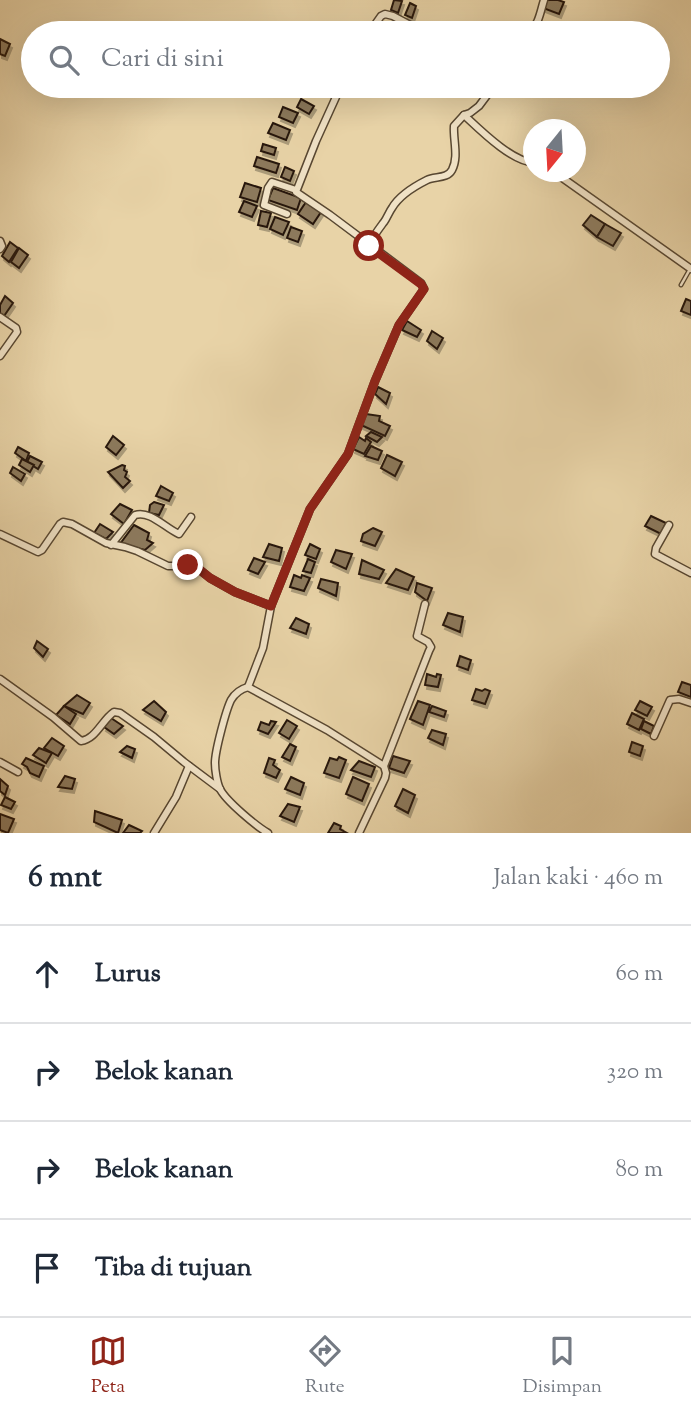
<!DOCTYPE html>
<html lang="id">
<head>
<meta charset="utf-8">
<style>
  body { margin:0; font-family:"Sorts Mill Goudy",serif; background:#f2f2f3; color:#1f2937 }
  .compass { position:absolute; left:523px; top:119px; width:63px; height:63px; border-radius:50%; background:#fff; box-shadow:0 7px 28px #0002; rotate:198deg }
  .stop { position:absolute; width:21px; height:21px; margin:-16px; border:5px solid #8f2418; border-radius:50%; background:#fff }
  .stop.end { background:#8f2418; border-color:#fff; box-shadow:0 2px 7px #0008 }
  .list { margin:0; padding:0; list-style:none }
  h2 { display:flex; justify-content:space-between; align-items:center; height:91px; margin:0; padding:0 28px; font-size:30px }
  h2 small { font-size:23px; font-weight:400; color:#747a83 }
  .list li { display:grid; grid-template-columns:46px 1fr auto; gap:21px; align-items:center; box-sizing:border-box; height:98px; padding:0 28px; border-top:2px solid #e0e1e3 }
  .list b { display:block; font-size:26px; white-space:nowrap }
  .list em { font-size:23px; font-style:normal; color:#747a83 }
  .icon { flex:none; width:38px; height:38px; fill:none; stroke:currentColor; stroke-width:2; stroke-linecap:round; stroke-linejoin:round }
  .map { position:relative; flex:none; width:691px; height:833px; overflow:hidden }
  .search { position:absolute; background:#fff; box-shadow:0 7px 28px #0002; left:21px; right:21px; top:21px; height:77px; display:flex; align-items:center; gap:18px; box-sizing:border-box; padding:0 24px; border-radius:38px; color:#747a83; font-size:26px }
  .sheet { height:483px; background:#fff }
  nav { display:flex; justify-content:space-around; align-items:center; box-sizing:border-box; height:98px; border-top:2px solid #e0e1e3; background:#fff; font-size:19px; color:#747a83 }
  nav a { display:grid; justify-items:center; gap:4px }
  nav .on { color:#8f2418 }
  .map>svg:first-child { display:block }
</style>
</head>
<body>
<div class="map">
<svg width="691" height="833" viewBox="0 0 691 833">
  <defs>
    <filter id="shadow"><feDropShadow dx="2" dy="4" stdDeviation="0" flood-color="#0004"/></filter>
  </defs>
  <rect width="100%" height="100%" fill="#e8d3a7"/>
  <filter id="stains"><feTurbulence type="fractalNoise" baseFrequency=".00286" numOctaves="4"/><feColorMatrix values="0 0 0 0 .2 0 0 0 0 .09 0 0 0 0 .02 0 0 0 .5 -.17"/></filter>
  <radialGradient id="worn" r=".72"><stop offset=".6" stop-color="#630" stop-opacity="0"/><stop offset="1" stop-color="#630" stop-opacity=".3"/></radialGradient>
  <!-- building -->
  <g fill="#8c795c" stroke="#28180a" stroke-width="2" filter="url(#shadow)">
    <polygon points="394,0 402,1 398,13 391,10"/>
    <polygon points="546,0 558,0 564,2 559,14 543,8"/>
    <polygon points="410,3 416,6 412,18 405,15"/>
    <polygon points="0,39 10,44 5,56 0,54"/>
    <polygon points="301,99 314,106 309,114 297,107"/>
    <polygon points="283,107 298,113 293,123 279,117"/>
    <polygon points="273,123 290,130 286,140 268,133"/>
    <polygon points="263,144 276,148 274,155 261,151"/>
    <polygon points="257,157 279,164 276,173 254,166"/>
    <polygon points="285,167 294,171 290,181 281,177"/>
    <polygon points="245,183 261,188 257,202 240,197"/>
    <polygon points="273,188 301,198 297,210 268,200"/>
    <polygon points="244,201 257,206 252,217 239,212"/>
    <polygon points="306,202 321,212 313,224 298,214"/>
    <polygon points="261,211 271,213 267,227 258,225"/>
    <polygon points="591,215 605,224 597,237 583,225"/>
    <polygon points="275,217 289,222 283,235 270,229"/>
    <polygon points="605,224 621,233 613,246 597,237"/>
    <polygon points="291,227 302,231 298,242 287,238"/>
    <polygon points="10,242 18,248 9,262 2,256"/>
    <polygon points="19,248 28,255 19,268 11,262"/>
    <polygon points="5,296 13,303 4,316 0,313 0,305"/>
    <polygon points="686,299 691,301 691,315 681,311"/>
    <polygon points="407,321 421,330 417,337 402,330"/>
    <polygon points="432,331 443,338 437,349 427,341"/>
    <polygon points="378,387 390,393 386,404 375,394"/>
    <polygon points="366,414 380,416 379,421 390,426 385,436 361,425"/>
    <polygon points="371,432 382,437 377,442 366,436"/>
    <polygon points="113,436 124,445 116,455 106,447"/>
    <polygon points="359,437 365,441 366,438 371,442 364,454 353,449"/>
    <polygon points="371,446 382,451 378,460 365,456"/>
    <polygon points="18,447 29,453 26,461 15,453"/>
    <polygon points="387,455 402,462 395,476 381,468"/>
    <polygon points="30,456 42,462 38,469 27,462"/>
    <polygon points="22,459 34,465 30,472 19,465"/>
    <polygon points="122,465 125,466 124,470 127,472 125,477 130,481 123,488 108,472"/>
    <polygon points="13,467 25,474 21,481 10,473"/>
    <polygon points="161,486 173,493 169,501 156,496"/>
    <polygon points="154,502 164,505 159,515 149,513 150,505"/>
    <polygon points="120,504 132,510 124,524 111,514"/>
    <polygon points="651,516 666,523 661,534 645,526"/>
    <polygon points="100,524 113,532 106,539 94,533"/>
    <polygon points="134,525 149,533 147,540 153,543 145,550 120,544"/>
    <polygon points="373,528 382,532 375,546 361,541 363,534"/>
    <polygon points="269,544 282,548 279,561 263,557"/>
    <polygon points="310,544 320,549 316,559 305,555"/>
    <polygon points="336,550 352,554 346,569 331,562"/>
    <polygon points="254,558 265,562 258,574 248,570"/>
    <polygon points="308,559 315,562 311,573 303,571"/>
    <polygon points="362,560 384,570 379,579 359,574"/>
    <polygon points="396,569 414,577 408,590 386,583"/>
    <polygon points="294,575 301,578 302,575 310,578 304,591 290,587"/>
    <polygon points="321,579 338,583 336,596 318,588"/>
    <polygon points="417,583 432,588 427,601 415,592"/>
    <polygon points="448,613 463,617 460,632 443,625"/>
    <polygon points="296,618 309,624 306,634 290,628"/>
    <polygon points="37,641 48,649 43,657 34,648"/>
    <polygon points="460,656 471,660 468,670 457,666"/>
    <polygon points="427,674 436,677 437,674 441,675 438,687 425,685"/>
    <polygon points="682,682 691,685 691,697 678,692"/>
    <polygon points="476,689 482,691 485,689 490,691 485,704 472,700"/>
    <polygon points="77,695 90,703 83,714 64,706"/>
    <polygon points="154,701 166,712 161,721 143,710"/>
    <polygon points="418,701 430,705 423,725 410,719"/>
    <polygon points="640,701 652,707 647,716 635,710"/>
    <polygon points="64,706 76,714 70,724 56,715"/>
    <polygon points="432,706 446,711 444,717 429,712"/>
    <polygon points="632,713 644,719 639,730 627,724"/>
    <polygon points="111,718 123,726 114,734 104,727"/>
    <polygon points="287,720 297,726 289,739 279,733"/>
    <polygon points="271,721 276,722 268,734 258,730 261,722 269,725"/>
    <polygon points="644,721 654,726 651,734 641,729"/>
    <polygon points="432,730 446,734 443,745 428,738"/>
    <polygon points="52,738 64,746 58,756 44,748"/>
    <polygon points="632,742 643,746 640,756 629,752"/>
    <polygon points="290,744 296,747 290,761 282,757"/>
    <polygon points="127,746 135,749 132,758 120,752"/>
    <polygon points="39,748 52,753 46,763 33,755"/>
    <polygon points="393,756 410,761 404,773 389,768"/>
    <polygon points="339,757 346,760 339,778 324,773 330,758 337,760"/>
    <polygon points="26,758 44,766 39,777 30,773 27,767 22,764"/>
    <polygon points="269,758 275,760 273,765 280,770 276,778 264,773"/>
    <polygon points="359,761 375,767 371,777 351,770"/>
    <polygon points="65,776 75,779 72,789 58,787"/>
    <polygon points="291,777 304,783 300,795 285,789"/>
    <polygon points="353,777 369,784 362,801 346,794"/>
    <polygon points="0,779 8,786 5,795 0,791"/>
    <polygon points="403,789 415,795 408,813 395,806"/>
    <polygon points="5,797 15,802 11,809 1,805"/>
    <polygon points="288,804 300,807 294,822 280,816"/>
    <polygon points="95,811 122,820 118,833 94,822"/>
    <polygon points="0,814 14,819 8,833 0,830"/>
    <polygon points="334,823 341,826 340,829 347,833 328,833"/>
    <polygon points="129,825 142,831 140,833 123,833"/>
  </g>
  <g fill="none" stroke-linecap="round" stroke-linejoin="round">
    <!-- lane casing -->
    <g stroke="#584731" stroke-width="5">
      <polyline id="lane" points="681,285 690,269"/>
    </g>
    <!-- street casing -->
    <g stroke="#584731" stroke-width="9">
      <g id="street">
        <polyline points="369,33 381,16 385,14 393,16 425,33"/>
        <path d="M529 33C539 24 540 13 544 0"/>
        <polyline points="341,86 316,141 296,192 330,215 421,283 424,289 399,325 375,381 348,454 310,509 271,606 263,648 248,687 327,730 384,766 386,773 385,778 359,833"/>
        <path d="M464 115C478 128 514 164 534 162"/>
        <polyline points="554,172 691,269"/>
        <polyline points="287,214 264,205 268,188 272,182 296,190"/>
        <polyline points="0,241 2,246 0,249"/>
        <path d="M369 246C373 236 378 230 384 222 387 218 389 212 392 208 399 196 415 186 427 180 435 176 447 179 452 170 459 157 453 140 454 126L464 115 470 113 479 106 494 86"/>
        <polyline points="0,317 16,328 17,332 0,356"/>
        <polyline points="669,525 656,548 655,554 691,573"/>
        <polyline points="0,534 38,552 42,550 60,524 63,522 72,524 106,543 125,547 137,551 168,566 195,566 210,578 235,592 271,606"/>
        <path d="M111 545 135 515C150 510 165 528 179 534L191 517"/>
        <path d="M0 679 53 717 81 741C96 739 102 720 114 712L120 713 154 737 184 762 220 789"/>
        <path d="M248 687C241 689 235 693 231 700 226 710 215 751 215 763 215 770 217 783 220 789 226 801 256 826 268 833"/>
        <polyline points="654,736 670,700 679,699 691,703"/>
        <polyline points="0,762 18,772"/>
        <polyline points="384,766 429,651 431,647 428,642 417,636 425,604"/>
        <polyline points="154,833 176,797 189,766"/>
      </g>
    </g>
    <!-- lane -->
    <use href="#lane" stroke="#f0e2c6" stroke-width="2.5"/>
    <!-- street -->
    <use href="#street" stroke="#f0e2c6" stroke-width="6"/>
  </g>
  <g fill="none" stroke-linecap="round" stroke-linejoin="round">
    <!-- route -->
    <polyline stroke="#8f2418" stroke-width="9" points="188,565 195,566 210,578 235,592 271,606 310,509 348,454 375,381 399,325 424,289 421,284 369,246"/>
  </g>
  <rect width="100%" height="100%" filter="url(#stains)"/>
  <rect width="100%" height="100%" fill="url(#worn)"/>
</svg>
<svg class="compass" viewBox="-18 -18 36 36"><path d="M0-13l5 13h-10z" fill="#e53935"/><path d="M0 13l5-13h-10z" fill="#747a83"/></svg>
<div class="stop" style="left:369px;top:246px"></div>
<div class="stop end" style="left:188px;top:565px"></div>
<div class="search"><svg class="icon" aria-label="search" viewBox="0 0 24 24"><circle cx="10" cy="10" r="6"/><path d="M15 15l6 6"/></svg>Cari di sini</div>
</div>
<section class="sheet">
<h2>6 mnt<small>Jalan kaki · 460 m</small></h2>
<ul class="list">
<li><svg class="icon" aria-label="ahead" viewBox="0 0 24 24"><path d="M12 20V5M6 11l6-6 6 6"/></svg><div><b>Lurus</b></div><em>60 m</em></li>
<li><svg class="icon" aria-label="right" viewBox="0 0 24 24"><path d="M7 20v-9h11M14 6l5 5-5 5"/></svg><div><b>Belok kanan</b></div><em>320 m</em></li>
<li><svg class="icon" aria-label="right" viewBox="0 0 24 24"><path d="M7 20v-9h11M14 6l5 5-5 5"/></svg><div><b>Belok kanan</b></div><em>80 m</em></li>
<li><svg class="icon" aria-label="arrive" viewBox="0 0 24 24"><path d="M6 21V4h12l-3 4 3 4H6"/></svg><div><b>Tiba di tujuan</b></div></li>
</ul>
</section>
<nav>
<a class="on"><svg class="icon" aria-label="map" viewBox="0 0 24 24"><path d="M3 6l6-2 6 2 6-2v14l-6 2-6-2-6 2zM9 4v14M15 6v14"/></svg>Peta</a>
<a><svg class="icon" aria-label="directions" viewBox="0 0 24 24"><path d="M12 3l9 9-9 9-9-9zM9 14v-3h6M13 9l2 2-2 2"/></svg>Rute</a>
<a><svg class="icon" aria-label="saved" viewBox="0 0 24 24"><path d="M7 4h10v16l-5-4-5 4z"/></svg>Disimpan</a>
</nav>
</body>
</html>
